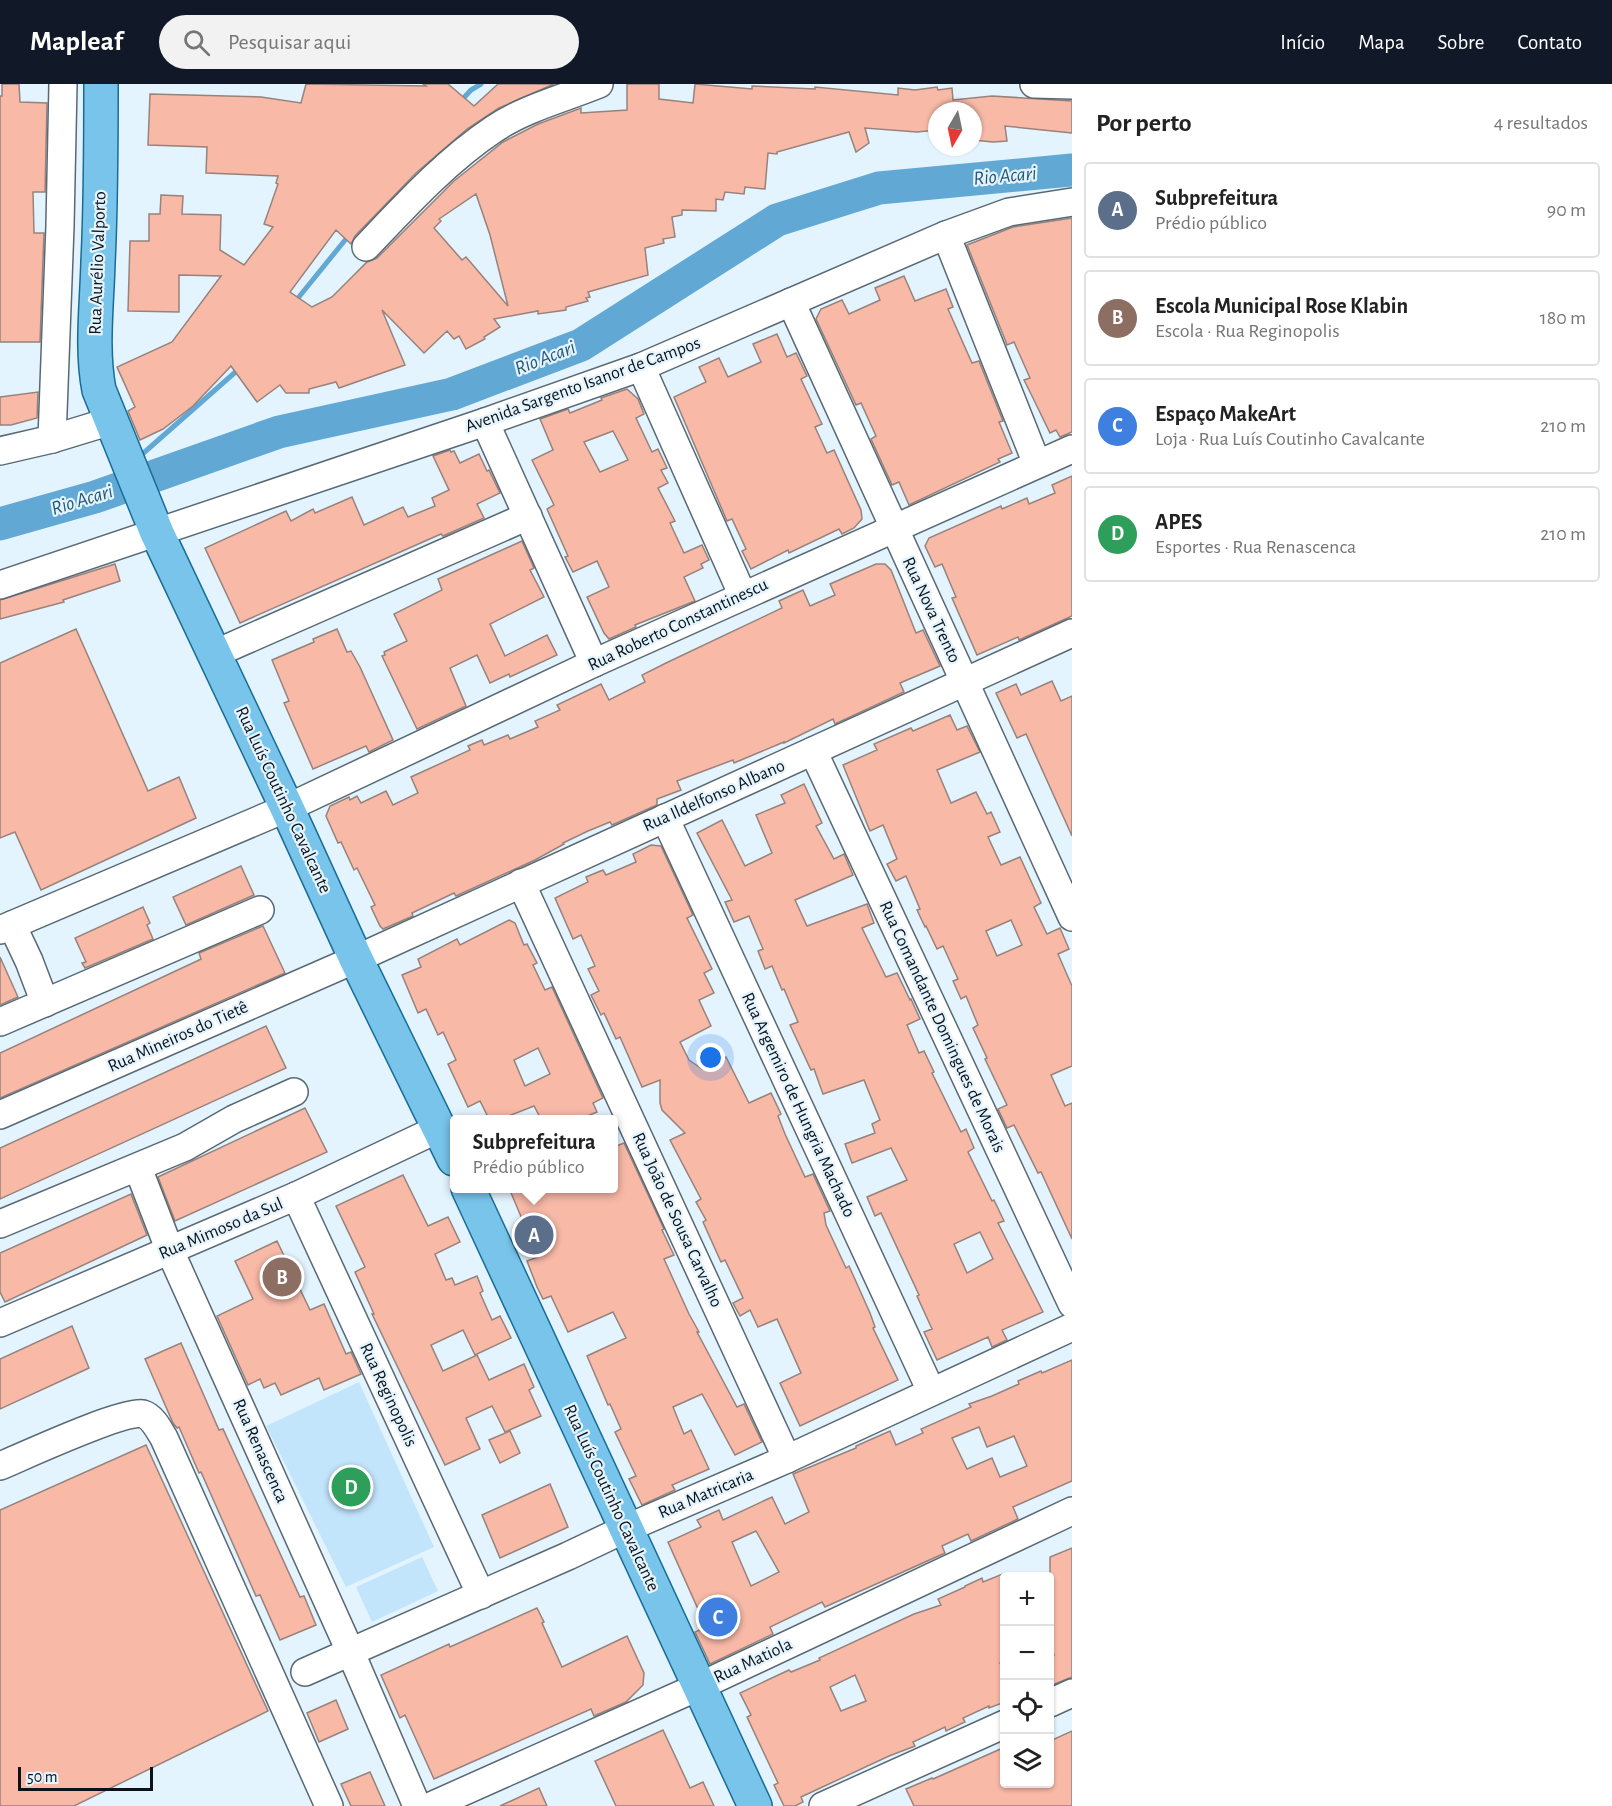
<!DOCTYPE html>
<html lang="pt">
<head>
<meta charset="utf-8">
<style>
  body { margin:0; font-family:"Alegreya Sans",sans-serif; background:#f2f2f2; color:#222 }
  .controls { position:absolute; right:18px; bottom:18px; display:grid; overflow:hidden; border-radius:6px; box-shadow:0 2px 4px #0004 }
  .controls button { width:54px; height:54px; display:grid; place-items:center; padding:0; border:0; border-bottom:2px solid #e0e0e0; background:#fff; color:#222; font:30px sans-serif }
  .compass { position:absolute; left:928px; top:18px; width:54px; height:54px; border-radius:50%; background:#fff; box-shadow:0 2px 4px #0004; rotate:189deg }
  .scale { position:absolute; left:18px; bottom:15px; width:135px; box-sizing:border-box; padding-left:6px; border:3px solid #0c1217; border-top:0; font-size:16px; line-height:21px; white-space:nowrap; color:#0c1217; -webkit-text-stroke:4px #e4f4fe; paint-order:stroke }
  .you { position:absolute; left:711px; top:974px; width:21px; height:21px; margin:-15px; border:4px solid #fff; border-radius:50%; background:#1a73e8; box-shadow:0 0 0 9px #1a73e833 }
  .badge { display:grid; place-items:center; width:39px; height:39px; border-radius:50%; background:#111827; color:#fff; font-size:20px; font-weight:700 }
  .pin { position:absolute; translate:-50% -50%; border:3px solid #fff; box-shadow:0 2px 6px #0006 }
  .popup { position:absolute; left:450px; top:1031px; width:168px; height:78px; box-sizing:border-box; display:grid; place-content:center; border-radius:6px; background:#fff; filter:drop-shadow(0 2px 4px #0005); font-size:20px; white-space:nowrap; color:#767676 }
  .popup b { font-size:22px; color:#222 }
  .popup::after { content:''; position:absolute; left:50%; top:100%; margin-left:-12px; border:12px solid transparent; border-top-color:#fff }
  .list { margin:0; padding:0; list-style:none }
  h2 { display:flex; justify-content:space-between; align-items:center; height:78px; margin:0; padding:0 24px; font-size:26px }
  h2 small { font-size:20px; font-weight:400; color:#767676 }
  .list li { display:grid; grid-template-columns:39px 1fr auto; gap:18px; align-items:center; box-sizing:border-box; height:96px; margin:0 12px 12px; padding:0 12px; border:2px solid #e0e0e0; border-radius:6px }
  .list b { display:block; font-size:22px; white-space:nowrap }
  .list p { margin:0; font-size:20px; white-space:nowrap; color:#767676 }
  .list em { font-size:20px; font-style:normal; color:#767676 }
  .icon { flex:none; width:33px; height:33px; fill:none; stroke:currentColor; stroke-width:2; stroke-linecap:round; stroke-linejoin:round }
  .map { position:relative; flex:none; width:1072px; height:1722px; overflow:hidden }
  header { display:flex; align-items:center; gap:36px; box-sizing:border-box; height:84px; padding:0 30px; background:#111827; color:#fff }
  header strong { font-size:28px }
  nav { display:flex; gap:33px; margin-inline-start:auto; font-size:21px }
  .search { width:420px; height:54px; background:#f2f2f2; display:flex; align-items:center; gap:15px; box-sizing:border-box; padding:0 21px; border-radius:33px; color:#767676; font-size:22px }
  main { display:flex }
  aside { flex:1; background:#fff }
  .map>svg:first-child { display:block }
</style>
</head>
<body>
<header>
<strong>Mapleaf</strong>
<div class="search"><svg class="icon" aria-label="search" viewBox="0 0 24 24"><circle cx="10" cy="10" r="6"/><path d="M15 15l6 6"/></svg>Pesquisar aqui</div>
<nav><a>Início</a><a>Mapa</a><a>Sobre</a><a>Contato</a></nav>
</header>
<main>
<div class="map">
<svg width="1072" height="1722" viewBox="0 0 1072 1722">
  <rect width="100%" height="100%" fill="#e4f4fe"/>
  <!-- green -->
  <g fill="#c3e5fc">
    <polygon points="359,1298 434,1463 346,1503 266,1342"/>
    <polygon points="422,1473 438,1507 372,1538 356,1503"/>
  </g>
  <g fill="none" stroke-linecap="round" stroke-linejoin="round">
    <!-- stream -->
    <g stroke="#62a8d5" stroke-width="5">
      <polyline points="460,18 471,6 481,0"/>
      <polyline points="294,219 350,150"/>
      <polyline points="139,373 240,284"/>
      <polyline points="95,413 121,389"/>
    </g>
    <!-- river -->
    <polyline stroke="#62a8d5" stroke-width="33" points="0,440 95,413 279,348 452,310 581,261 777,136 879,104 1072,86"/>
  </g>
  <!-- building -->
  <g fill="#f8b9a7" stroke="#97827c" stroke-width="1.5" fill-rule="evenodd">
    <polygon points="2,0 19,0 20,18 47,19 45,108 33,108 34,149 44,149 40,258 0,258 0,12 2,12"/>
    <path d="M306 0 426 2 423 0H448L474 22 498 0H554L499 24 467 45 416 89 355 152 351 160 336 146 290 208 312 223 332 213 367 178 377 174 454 97 503 58 538 40 581 24V29L627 26V0H659V15L693 19 695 0 752 5V2L815 5V3L898 11V4L915 6 937 3 938 6 952 4 953 16 992 12 1072 17V49L1005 42 1007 57 993 58 973 56V27H937V46L917 48 865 44 869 59 856 68 849 48 777 68V70L768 69 765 105 745 103 744 110 725 108 723 116 716 115V127L682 126V131L672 133 675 153 663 155 664 159 645 164 648 191 588 208 590 213 586 214 588 217 566 223V226L538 230V227L494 235 500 243 484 253 485 255 466 265 459 252 454 255 447 247 424 269 382 226 405 281 339 304 336 298 309 305V309H286L280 301 257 318 231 282 193 322 163 345 140 356 128 327 135 323 117 283 172 258 221 192 179 191V228L128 227 130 157H149V130H160L161 111 183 112 182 130 221 131 220 166 244 181 273 143 264 140 278 100 276 99 278 92 206 89 207 63 148 61 150 10 261 13 301 19ZM476 110 490 151 508 222 466 173 462 176 434 144 441 137 439 135Z"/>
    <polygon points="1072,134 1072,348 1060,353 1056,346 1050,349 1031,310 1024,296 1030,294 1014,258 1007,261 1006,258 967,161 1013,143"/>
    <polygon points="904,192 915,217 946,205 953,223 948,225 972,279 979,277 1003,337 999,338 1012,369 998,375 1000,378 909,421 899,398 892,401 871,355 876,352 861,319 856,321 816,235 821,225 842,216 849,230 880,216 875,204"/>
    <polygon points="777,250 787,273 796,269 807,292 801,295 822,340 815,343 827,369 834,366 861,426 862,435 854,444 842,450 839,445 789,469 788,466 751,485 742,467 746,465 732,435 727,437 674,313 706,298 699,283 719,274 728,293 761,278 753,260"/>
    <path d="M627 305 638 315 644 330 636 334 652 368 658 365 667 384 661 386 668 399 658 404 675 437 670 439 684 469 702 461 709 476 701 480 703 484 684 493 695 517 635 541 636 543 609 555 604 549 587 513 609 503 597 477 573 488 565 473 568 472 547 425 554 421 532 376 553 366 540 335 568 325 570 329 602 316 601 314ZM613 347 628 376 600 388 584 358Z"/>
    <polygon points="38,308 37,334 11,341 0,341 0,313"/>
    <polygon points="450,366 451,368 454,367 460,379 479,370 487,387 489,386 500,409 477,420 484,434 443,452 441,450 240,539 205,464 286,427 291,437 313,425 315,429 352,413 364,441 403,423 408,433 435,422 432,414 449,406 433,372"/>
    <polygon points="1072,392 1072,532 1019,556 1018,553 977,571 952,514 956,513 942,480 935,483 925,462 929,454 1001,422 1002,425 1027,414 1029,420 1055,409 1052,401"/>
    <polygon points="522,457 534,484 530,486 544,513 490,540 505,572 547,551 557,571 510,593 509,590 490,599 477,571 450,584 466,622 417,645 382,572 385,571 384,568 407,557 394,530 442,506 438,495"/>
    <polygon points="115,480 120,497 63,516 64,518 0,535 0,516"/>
    <polygon points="876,480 885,480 891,486 916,549 923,546 940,582 900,599 904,608 835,640 833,635 784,659 784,658 734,679 733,676 677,697 681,706 657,715 657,721 612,741 610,738 588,747 563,759 564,760 535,776 456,812 454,809 412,829 413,832 383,845 380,842 371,823 375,821 357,784 354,786 341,758 338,759 326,732 330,722 349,713 350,716 357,712 361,719 386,707 393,721 418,709 411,693 470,666 468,662 482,656 484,661 508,651 510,655 538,643 535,637 560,626 557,621 601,600 609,616 645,598 642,591 666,579 782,524 779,517 803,506 810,522 835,511 830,500"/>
    <polygon points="76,545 148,707 179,693 196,734 41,806 15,748 0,754 0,579"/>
    <polygon points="337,545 347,568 351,567 360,583 393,656 369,668 366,662 313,685 284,619 289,617 272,576 314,558 313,555"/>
    <polygon points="1052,597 1061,617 1072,612 1072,752 1026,650 1017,654 996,609 1016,600 1021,611"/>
    <path d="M950 631 957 646 967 642 980 668 937 686 951 719 976 708 987 730 991 728 1000 748 988 753 1001 781 1020 773 1041 819 1034 823 1047 850 1060 844 1069 865 1058 870 1072 902V982L1051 991 1065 1022 1072 1019V1155L1041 1088 1038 1089 1014 1041 1007 1044 998 1025 1007 1021 985 975 987 974 973 944 978 941 966 912 961 915 953 897 958 895 943 862 937 865 926 842 925 843 917 826 920 825 906 792 896 797 887 780 897 775 883 741 870 747 843 681 877 666 874 660 911 644 913 647ZM1011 836 1022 861 997 872 986 847Z"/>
    <path d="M804 700 822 739 816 742 834 775 844 770 853 791 795 816 807 842 867 820 874 839 862 844 886 893 897 889 910 916 911 915 920 935 907 941 919 969 924 967 934 988 932 989 961 1048 966 1045 974 1064 968 1068 992 1117 994 1116 1004 1137 998 1139 1043 1228 1002 1246 1007 1256 992 1263 988 1253 937 1276 924 1248 932 1245 917 1212 919 1211 881 1129 875 1132 867 1113 907 1096 891 1064 852 1079 845 1060 875 1049 872 1040 880 1036 864 996 823 1010 814 985 811 986 790 941 798 938 784 905 782 906 772 882 765 885 758 867 763 865 749 832 734 838 725 818 732 816 697 749 722 736 745 782 772 769 756 731 785 719 781 711ZM980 1148 993 1175 967 1189 954 1160Z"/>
    <polygon points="651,761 661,762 693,831 687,834 712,885 704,889 714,909 699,916 711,942 680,958 689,976 702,985 726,973 749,1019 771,1009 781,1030 778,1032 785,1050 805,1093 813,1090 830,1127 824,1129 826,1141 846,1184 849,1182 870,1229 875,1243 873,1244 898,1296 800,1342 780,1299 801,1289 777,1235 758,1243 750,1226 740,1232 733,1219 743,1214 725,1176 721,1178 703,1138 706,1136 696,1118 701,1115 670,1056 685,1049 662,1026 660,1019 660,996 642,1003 620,953 616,955 604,929 601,931 591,911 599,907 588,885 595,882 581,851 573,855 555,814 588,798 586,793 603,786 606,791 636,778 633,770"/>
    <polygon points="241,782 254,811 186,841 173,813"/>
    <polygon points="143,823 150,839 147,841 153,855 85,884 82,879 86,878 75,854"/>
    <path d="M509 836 515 839 524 861 527 860 537 879 533 881 545 906 552 903 603 1014 593 1019 597 1028 580 1035H541L534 1022 501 1035H489L480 1017 468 1023 448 980 456 976 443 948 438 951 426 925 418 929 402 891 421 883 418 875 457 855 460 861ZM538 964 550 990 525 1002 514 976Z"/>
    <polygon points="263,842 285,889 0,1014 0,969 197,877 201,875 199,869"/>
    <polygon points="0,873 18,913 0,921"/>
    <polygon points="266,942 286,984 0,1115 0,1064"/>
    <polygon points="305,1024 327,1068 175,1137 158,1093"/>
    <polygon points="624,1059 664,1145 662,1146 674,1171 664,1175 689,1230 699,1248 697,1248 737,1323 744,1320 762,1358 735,1371 702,1310 673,1323 684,1350 691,1346 709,1385 672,1401 675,1406 642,1421 629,1395 636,1392 615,1348 621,1345 610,1320 608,1321 587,1272 626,1254 613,1228 568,1248 551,1212 543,1215 537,1203 527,1177 538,1173 509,1104 614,1104 614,1063"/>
    <polygon points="403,1091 428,1142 448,1133 460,1158 435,1170 446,1196 452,1194 455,1201 477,1192 483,1207 480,1209 492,1236 500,1232 511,1254 475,1271 463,1246 431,1261 443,1287 477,1271 489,1296 524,1280 534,1303 529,1306 541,1332 505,1348 492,1322 466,1334 480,1365 445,1381 372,1230 374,1230 355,1188 365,1183 336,1122"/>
    <polygon points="131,1110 147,1151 5,1218 0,1208 0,1169"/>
    <polygon points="277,1157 310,1226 324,1220 346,1270 351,1268 361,1290 324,1306 319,1294 281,1311 275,1299 264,1304 260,1295 248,1301 217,1232 253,1215 235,1177"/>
    <polygon points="72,1242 89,1284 0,1325 0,1275"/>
    <polygon points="181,1259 219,1346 223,1345 300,1513 304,1512 316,1541 280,1556 260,1511 256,1512 201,1388 199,1389 179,1343 177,1344 173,1339 145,1275"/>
    <path d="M1072 1276V1397L1013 1423 1018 1435 971 1457 968 1450 942 1462 945 1469 825 1523 822 1518 770 1543 773 1550 710 1580 695 1548 706 1543 668 1458 701 1443 697 1436 719 1426 723 1436 772 1413 785 1440 809 1428 793 1390 856 1364V1362L890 1347 896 1361 923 1349 921 1345 971 1323 969 1320 992 1312 1019 1300 1018 1297 1041 1287 1042 1289ZM979 1343 987 1363 1014 1352 1027 1382 1000 1393 992 1374 967 1385 952 1354ZM756 1447 779 1488 751 1502 732 1458Z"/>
    <polygon points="510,1347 520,1369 500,1379 489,1356"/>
    <polygon points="146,1361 268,1627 74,1722 0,1722 0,1426"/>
    <polygon points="550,1400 568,1443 500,1474 482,1431"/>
    <polygon points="1072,1464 1072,1593 1050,1602 1050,1573 1054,1571 1050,1559 1050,1473"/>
    <path d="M1005 1489V1577L1000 1579 1005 1590V1618L989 1624V1622L963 1634 965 1638 946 1647 945 1643 913 1658 915 1662 889 1672 801 1713 803 1718 795 1722H784L774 1701 778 1699 747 1633 751 1631 740 1609 789 1586 791 1588 820 1576 819 1574 914 1530 941 1521 938 1515 965 1503V1502L982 1494 983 1498ZM855 1591 866 1617 841 1627 830 1603Z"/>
    <polygon points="537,1524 544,1538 542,1539 562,1583 627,1552 644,1589 643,1601 626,1618 594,1632 591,1625 434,1695 405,1631 400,1634 381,1591 449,1560 450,1563"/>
    <polygon points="336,1616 348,1645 319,1658 307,1629"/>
    <polygon points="663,1646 690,1704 703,1698 714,1722 616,1722 595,1677"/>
    <polygon points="1072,1647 1072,1722 914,1722 906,1705 932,1694 933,1695 1005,1663 1005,1700 1050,1700 1050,1657"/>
    <polygon points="370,1688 385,1722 351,1722 341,1700"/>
    <polygon points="539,1704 547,1722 500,1722"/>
  </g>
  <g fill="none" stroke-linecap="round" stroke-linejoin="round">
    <!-- minor casing -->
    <g stroke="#586974" stroke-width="30">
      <g id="minor">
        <polyline points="1034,0 1072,1"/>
        <polyline points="946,151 1037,380"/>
        <path d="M366 163C406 121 446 77 494 45 525 24 565 14 599 0"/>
        <polyline points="791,218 1072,833"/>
        <polyline points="641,283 743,512"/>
        <polyline points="485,338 594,579"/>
        <polyline points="52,355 60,142 63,0"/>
        <polyline points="0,367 52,355 111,337"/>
        <polyline points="0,501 485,338 641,283 946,151 1009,128 1072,118"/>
        <polyline points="214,570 528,432"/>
        <polyline points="813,667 1072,1220"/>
        <polyline points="665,734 931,1307"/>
        <polyline points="521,799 787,1375"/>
        <polyline points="12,841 29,877 45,919"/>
        <polyline points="0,846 287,724 594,579 1072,365"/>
        <polyline points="0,938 260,826"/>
        <polyline points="0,1031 356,875 1072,549"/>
        <polyline points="138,1084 170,1167 350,1567 417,1722"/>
        <polyline points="296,1112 481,1511"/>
        <polyline points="0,1140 185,1063 234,1035 294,1008"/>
        <polyline points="0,1239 296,1112 440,1044"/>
        <path d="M0 1382C24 1372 123 1326 143 1330 153 1333 159 1346 164 1354L329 1722"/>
        <polyline points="305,1588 568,1472 625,1445 787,1375 1072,1243"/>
        <polyline points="1050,1619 1072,1609"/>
        <polyline points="431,1722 700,1602 1072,1427"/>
        <polyline points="823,1722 1005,1640"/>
      </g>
    </g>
    <!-- major casing -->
    <g stroke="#186c98" stroke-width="36">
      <g id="major">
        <path d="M101 0C101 59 101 119 98 178 97 220 91 265 99 306L157 449 287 724 356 875 454 1075"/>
        <polyline points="468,1104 755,1722"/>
      </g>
    </g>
    <!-- minor -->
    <use href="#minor" stroke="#fff" stroke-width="27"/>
    <!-- major -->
    <use href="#major" stroke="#78c4eb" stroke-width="33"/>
  </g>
  <g text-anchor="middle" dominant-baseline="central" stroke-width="4.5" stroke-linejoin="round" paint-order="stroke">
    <!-- street labels -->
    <g font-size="18" fill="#0c1217" stroke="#e4f4fe">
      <text transform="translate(98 179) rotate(-88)">Rua Aurélio Valporto</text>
      <text transform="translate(583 301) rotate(-20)">Avenida Sargento Isanor de Campos</text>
      <text transform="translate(931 526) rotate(65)">Rua Nova Trento</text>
      <text transform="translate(678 541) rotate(-25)">Rua Roberto Constantinescu</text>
      <text transform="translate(714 712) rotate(-24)">Rua Ildelfonso Albano</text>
      <text transform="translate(283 716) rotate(65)">Rua Luís Coutinho Cavalcante</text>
      <text transform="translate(942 943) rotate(65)">Rua Comandante Domingues de Morais</text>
      <text transform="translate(178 953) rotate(-24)">Rua Mineiros do Tietê</text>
      <text transform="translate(798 1021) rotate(65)">Rua Argemiro de Hungria Machado</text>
      <text transform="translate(677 1136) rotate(65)">Rua João de Sousa Carvalho</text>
      <text transform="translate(221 1145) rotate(-23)">Rua Mimoso da Sul</text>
      <text transform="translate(388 1311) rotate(65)">Rua Reginopolis</text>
      <text transform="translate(260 1367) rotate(66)">Rua Renascenca</text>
      <text transform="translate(706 1410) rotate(-23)">Rua Matricaria</text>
      <text transform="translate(611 1414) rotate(65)">Rua Luís Coutinho Cavalcante</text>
      <text transform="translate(753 1577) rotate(-25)">Rua Matiola</text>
    </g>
    <!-- water labels -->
    <g font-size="20" font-style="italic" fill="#225776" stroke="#e4f4fe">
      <text transform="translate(1005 92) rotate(-5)">Rio Acari</text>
      <text transform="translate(545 274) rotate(-21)">Rio Acari</text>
      <text transform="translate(82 416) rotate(-17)">Rio Acari</text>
    </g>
  </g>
</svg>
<div class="controls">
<button>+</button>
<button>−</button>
<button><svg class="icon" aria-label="locate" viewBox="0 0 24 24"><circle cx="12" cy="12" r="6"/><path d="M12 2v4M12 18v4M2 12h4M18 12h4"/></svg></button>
<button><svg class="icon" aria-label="layers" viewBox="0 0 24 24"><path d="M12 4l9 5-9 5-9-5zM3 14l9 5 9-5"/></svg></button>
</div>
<svg class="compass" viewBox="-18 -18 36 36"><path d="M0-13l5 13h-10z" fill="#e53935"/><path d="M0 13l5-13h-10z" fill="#767676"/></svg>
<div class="scale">50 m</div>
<div class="you"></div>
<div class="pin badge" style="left:534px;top:1151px;background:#5c6f8a">A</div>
<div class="popup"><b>Subprefeitura</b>Prédio público</div>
<div class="pin badge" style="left:282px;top:1193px;background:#8d6e63">B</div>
<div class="pin badge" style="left:718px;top:1533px;background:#3f7fe0">C</div>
<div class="pin badge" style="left:351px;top:1403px;background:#2e9e5b">D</div>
</div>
<aside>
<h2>Por perto<small>4 resultados</small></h2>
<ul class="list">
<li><span class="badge" style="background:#5c6f8a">A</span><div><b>Subprefeitura</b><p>Prédio público</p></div><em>90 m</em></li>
<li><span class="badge" style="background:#8d6e63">B</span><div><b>Escola Municipal Rose Klabin</b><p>Escola · Rua Reginopolis</p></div><em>180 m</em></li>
<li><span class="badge" style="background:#3f7fe0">C</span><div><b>Espaço MakeArt</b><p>Loja · Rua Luís Coutinho Cavalcante</p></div><em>210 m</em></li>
<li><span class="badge" style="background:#2e9e5b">D</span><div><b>APES</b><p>Esportes · Rua Renascenca</p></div><em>210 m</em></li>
</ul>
</aside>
</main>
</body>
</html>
